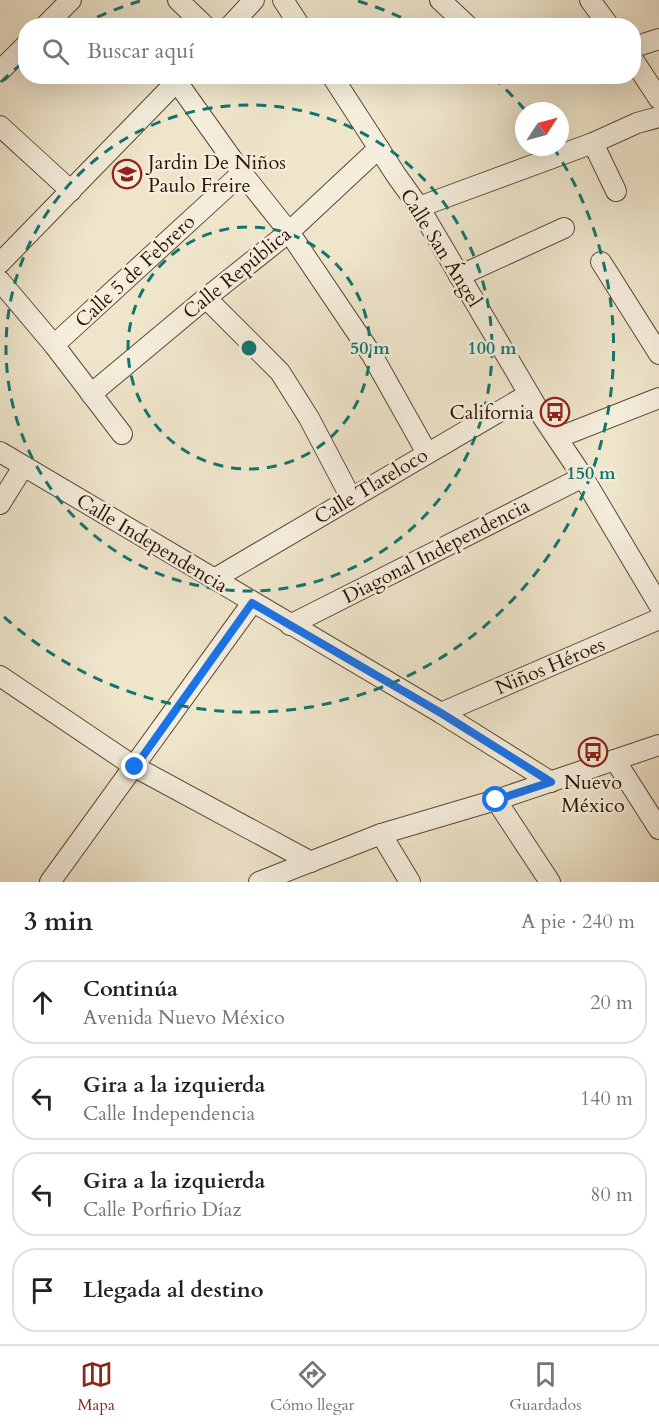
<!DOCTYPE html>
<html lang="es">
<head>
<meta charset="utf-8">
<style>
  body { margin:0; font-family:Cardo,serif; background:#f6f6f6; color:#222 }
  .compass { position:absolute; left:515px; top:102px; width:54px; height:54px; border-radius:50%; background:#fff; box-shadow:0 6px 24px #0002; rotate:54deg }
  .stop { position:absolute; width:18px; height:18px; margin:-14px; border:4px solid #1a73e8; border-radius:50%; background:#fff }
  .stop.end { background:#1a73e8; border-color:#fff; box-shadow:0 2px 6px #0008 }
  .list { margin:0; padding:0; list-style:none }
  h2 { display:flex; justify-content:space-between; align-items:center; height:78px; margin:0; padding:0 24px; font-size:26px }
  h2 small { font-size:20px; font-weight:400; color:#767676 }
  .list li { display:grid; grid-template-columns:39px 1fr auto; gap:18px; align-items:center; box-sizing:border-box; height:84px; margin:0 12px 12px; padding:0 12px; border:2px solid #e0e0e0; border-radius:24px }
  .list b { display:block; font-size:22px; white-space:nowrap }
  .list p { margin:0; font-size:20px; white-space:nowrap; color:#767676 }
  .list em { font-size:20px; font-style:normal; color:#767676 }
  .icon { flex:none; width:33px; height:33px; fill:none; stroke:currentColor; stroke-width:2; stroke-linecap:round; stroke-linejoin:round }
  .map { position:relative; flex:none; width:659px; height:882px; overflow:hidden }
  .search { position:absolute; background:#fff; box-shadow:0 6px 24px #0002; left:18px; right:18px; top:18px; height:66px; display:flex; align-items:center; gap:15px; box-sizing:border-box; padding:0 21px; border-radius:24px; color:#767676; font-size:22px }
  .sheet { height:462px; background:#fff }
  nav { display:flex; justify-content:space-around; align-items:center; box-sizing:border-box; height:84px; border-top:2px solid #e0e0e0; background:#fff; font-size:16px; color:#767676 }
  nav a { display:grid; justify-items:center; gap:3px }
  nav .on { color:#8f2418 }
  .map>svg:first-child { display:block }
</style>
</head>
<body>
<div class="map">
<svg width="659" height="882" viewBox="0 0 659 882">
  <rect width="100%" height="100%" fill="#efe5cb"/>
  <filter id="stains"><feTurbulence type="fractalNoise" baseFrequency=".00333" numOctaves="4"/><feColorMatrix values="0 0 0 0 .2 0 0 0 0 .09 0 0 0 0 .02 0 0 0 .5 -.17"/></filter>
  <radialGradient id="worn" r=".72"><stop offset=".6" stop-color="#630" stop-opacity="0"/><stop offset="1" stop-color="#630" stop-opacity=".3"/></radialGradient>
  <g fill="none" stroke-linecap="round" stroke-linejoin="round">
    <!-- street casing -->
    <g stroke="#5b4836" stroke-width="22">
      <g id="street">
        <polyline points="178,0 205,26"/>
        <polyline points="283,0 300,26"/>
        <polyline points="440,0 468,26"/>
        <polyline points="590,0 609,26"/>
        <polyline points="45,26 71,0"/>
        <polyline points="230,26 254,0"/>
        <polyline points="634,47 659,39"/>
        <polyline points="634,61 659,99"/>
        <polyline points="0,71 26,45"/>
        <polyline points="332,76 396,175 419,207 542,416 583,477 659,605"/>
        <polyline points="177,82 242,173 289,232 372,355 427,453"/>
        <polyline points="0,126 71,191"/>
        <polyline points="593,143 616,191"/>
        <polyline points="419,207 593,143 637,123 659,117"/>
        <polyline points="601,262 659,354"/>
        <polyline points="0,263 182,76"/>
        <polyline points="459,276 564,228"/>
        <polyline points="0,281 54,345 122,434"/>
        <polyline points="206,298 280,372 309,418 351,498"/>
        <polyline points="54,345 242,173"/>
        <polyline points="91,394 206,298 289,232 379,148"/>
        <polyline points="557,438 659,398"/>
        <polyline points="0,452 441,713 551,782"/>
        <polyline points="0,504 23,467"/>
        <polyline points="214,579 529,394"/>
        <polyline points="290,625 583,477"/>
        <polyline points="0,676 135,767 311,862"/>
        <polyline points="441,713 659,619"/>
        <polyline points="615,760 659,829"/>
        <polyline points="496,800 550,882"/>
        <polyline points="381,834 410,882"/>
        <polyline points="50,882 252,603"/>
        <polyline points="259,882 381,834 496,800 659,745"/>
      </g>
    </g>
    <!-- street -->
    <use href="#street" stroke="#f5eedd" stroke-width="20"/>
  </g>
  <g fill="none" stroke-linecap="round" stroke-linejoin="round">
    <!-- route -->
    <polyline stroke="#1a73e8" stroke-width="8" points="135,767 252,603 441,713 551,782 496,800"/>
  </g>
  <!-- distance rings -->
  <g fill="none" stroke="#0f766e" stroke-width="3" stroke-dasharray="10 8">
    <circle cx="249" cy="348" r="121"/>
    <circle cx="249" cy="348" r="243"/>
    <path d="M1 82A364 364 0 0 1 25 61M81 25A364 364 0 0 1 140 1M358 1A364 364 0 0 1 417 25M493 77A364 364 0 0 1 524 109M553 147A364 364 0 0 1 1 614"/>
  </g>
  <!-- icons -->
  <defs>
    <g id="school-ring" transform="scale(1.5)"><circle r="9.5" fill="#f5eedd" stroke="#8f2418" stroke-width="1.5"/><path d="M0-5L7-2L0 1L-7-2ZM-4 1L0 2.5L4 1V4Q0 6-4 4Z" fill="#8f2418"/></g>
    <g id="bus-ring" transform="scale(1.5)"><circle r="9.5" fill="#f5eedd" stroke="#8f2418" stroke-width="1.5"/><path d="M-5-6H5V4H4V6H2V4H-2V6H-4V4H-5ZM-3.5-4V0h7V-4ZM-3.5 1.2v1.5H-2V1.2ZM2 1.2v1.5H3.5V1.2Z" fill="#8f2418"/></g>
  </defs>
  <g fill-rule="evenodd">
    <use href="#school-ring" x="127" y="174"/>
    <use href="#bus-ring" x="555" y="412"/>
    <use href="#bus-ring" x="593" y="752"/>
  </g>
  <g text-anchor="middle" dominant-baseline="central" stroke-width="5" stroke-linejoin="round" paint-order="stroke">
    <!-- poi labels -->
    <g font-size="20" fill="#2a1305" stroke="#f5eedd" text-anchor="start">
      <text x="148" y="162">Jardin De Niños<tspan x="148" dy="23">Paulo Freire</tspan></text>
      <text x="534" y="412" text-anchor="end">California</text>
      <text x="593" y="782" text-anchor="middle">Nuevo<tspan x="593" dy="23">México</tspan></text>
    </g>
    <!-- street labels -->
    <g font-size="20" fill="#2a1305" stroke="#f5eedd">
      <text transform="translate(441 248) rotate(58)">Calle San Ángel</text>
      <text transform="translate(135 271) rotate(-43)">Calle 5 de Febrero</text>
      <text transform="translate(237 273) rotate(-39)">Calle República</text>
      <text transform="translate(371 486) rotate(-31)">Calle Tlateloco</text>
      <text transform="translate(152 543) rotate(31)">Calle Independencia</text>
      <text transform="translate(436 551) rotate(-27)">Diagonal Independencia</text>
      <text transform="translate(550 666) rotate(-23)">Niños Héroes</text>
    </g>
  </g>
  <circle cx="249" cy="348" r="9" fill="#0f766e" stroke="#f5eedd" stroke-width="3"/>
  <g font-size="18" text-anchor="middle" font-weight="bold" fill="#0f766e" stroke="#f5eedd" stroke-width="5" stroke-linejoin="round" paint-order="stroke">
    <text x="370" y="354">50 m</text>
    <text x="492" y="354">100 m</text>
    <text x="591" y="479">150 m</text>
  </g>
  <rect width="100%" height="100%" filter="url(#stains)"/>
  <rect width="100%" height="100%" fill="url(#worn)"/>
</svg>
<svg class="compass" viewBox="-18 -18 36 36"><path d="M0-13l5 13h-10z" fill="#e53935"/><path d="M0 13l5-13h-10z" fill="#767676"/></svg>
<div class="stop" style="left:496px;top:800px"></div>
<div class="stop end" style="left:135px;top:767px"></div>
<div class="search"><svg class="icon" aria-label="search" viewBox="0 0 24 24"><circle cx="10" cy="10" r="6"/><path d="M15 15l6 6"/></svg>Buscar aquí</div>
</div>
<section class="sheet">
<h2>3 min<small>A pie · 240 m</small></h2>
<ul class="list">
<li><svg class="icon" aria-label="ahead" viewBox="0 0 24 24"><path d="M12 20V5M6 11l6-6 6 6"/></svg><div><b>Continúa</b><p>Avenida Nuevo México</p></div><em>20 m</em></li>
<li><svg class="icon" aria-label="left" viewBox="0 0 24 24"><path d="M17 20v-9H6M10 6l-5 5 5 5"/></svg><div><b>Gira a la izquierda</b><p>Calle Independencia</p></div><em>140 m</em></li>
<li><svg class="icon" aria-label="left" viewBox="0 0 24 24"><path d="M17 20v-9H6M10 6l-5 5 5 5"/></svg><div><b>Gira a la izquierda</b><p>Calle Porfirio Díaz</p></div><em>80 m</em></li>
<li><svg class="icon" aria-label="arrive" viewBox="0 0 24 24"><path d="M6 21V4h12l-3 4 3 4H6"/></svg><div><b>Llegada al destino</b></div></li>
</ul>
</section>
<nav>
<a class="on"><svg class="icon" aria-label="map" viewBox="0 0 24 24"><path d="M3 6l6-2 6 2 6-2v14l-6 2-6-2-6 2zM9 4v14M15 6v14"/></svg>Mapa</a>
<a><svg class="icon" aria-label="directions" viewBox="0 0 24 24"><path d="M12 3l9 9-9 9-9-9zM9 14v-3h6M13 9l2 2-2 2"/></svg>Cómo llegar</a>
<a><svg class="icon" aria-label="saved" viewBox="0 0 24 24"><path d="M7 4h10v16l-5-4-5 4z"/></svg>Guardados</a>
</nav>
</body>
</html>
